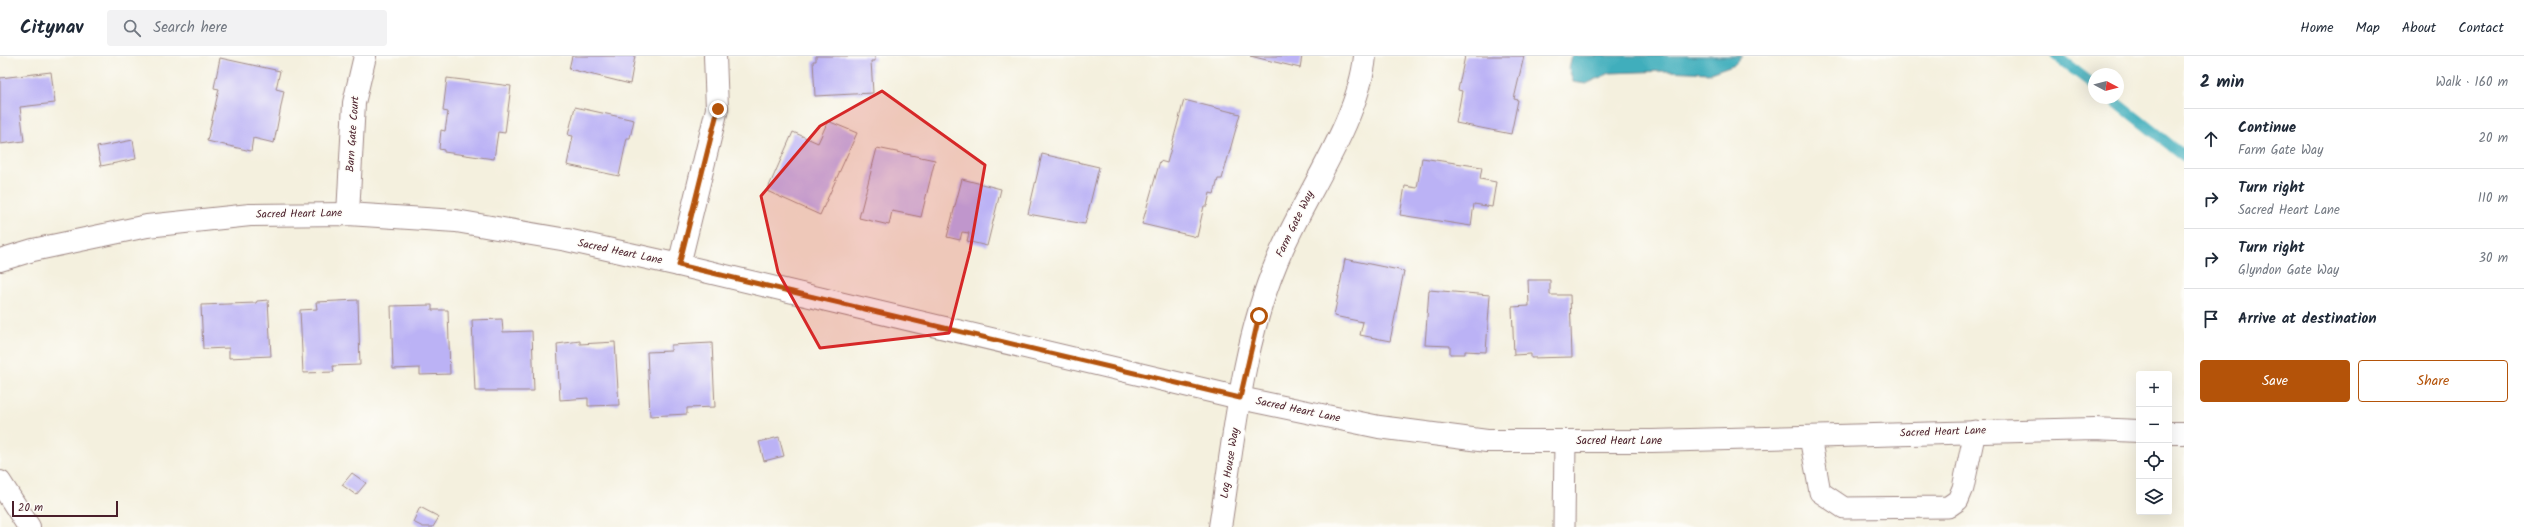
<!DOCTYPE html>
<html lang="en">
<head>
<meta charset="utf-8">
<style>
  body { margin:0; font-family:Kalam,sans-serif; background:#f2f2f3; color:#1f2937 }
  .controls { position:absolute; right:12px; bottom:12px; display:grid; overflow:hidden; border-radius:4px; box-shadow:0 4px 16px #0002 }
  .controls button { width:36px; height:36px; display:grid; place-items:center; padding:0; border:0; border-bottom:1px solid #e0e1e3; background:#fff; color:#1f2937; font:20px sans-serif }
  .compass { position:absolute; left:2088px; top:12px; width:36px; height:36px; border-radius:50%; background:#fff; box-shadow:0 4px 16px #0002; rotate:97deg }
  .scale { position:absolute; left:12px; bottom:10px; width:106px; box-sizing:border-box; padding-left:4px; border:2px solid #4a1f2b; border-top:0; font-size:11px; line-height:14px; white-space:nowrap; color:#4a1f2b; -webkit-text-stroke:3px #fdfcf7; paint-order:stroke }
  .stop { position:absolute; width:12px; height:12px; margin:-9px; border:3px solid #b45309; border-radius:50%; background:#fff }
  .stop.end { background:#b45309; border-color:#fff; box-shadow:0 1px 4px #0008 }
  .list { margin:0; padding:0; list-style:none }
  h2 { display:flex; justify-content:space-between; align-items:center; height:52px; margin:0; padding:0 16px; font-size:17px }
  h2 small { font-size:13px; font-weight:400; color:#747a83 }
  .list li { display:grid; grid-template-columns:26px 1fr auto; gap:12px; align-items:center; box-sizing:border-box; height:60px; padding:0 16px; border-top:1px solid #e0e1e3 }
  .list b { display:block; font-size:15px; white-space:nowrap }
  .list p { margin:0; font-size:13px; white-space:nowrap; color:#747a83 }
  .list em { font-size:13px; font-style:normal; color:#747a83 }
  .actions { display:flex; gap:8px; padding:12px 16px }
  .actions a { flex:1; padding:9px 0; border:1px solid #b45309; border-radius:4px; text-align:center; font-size:14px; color:#b45309 }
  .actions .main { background:#b45309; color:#fff }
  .icon { flex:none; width:22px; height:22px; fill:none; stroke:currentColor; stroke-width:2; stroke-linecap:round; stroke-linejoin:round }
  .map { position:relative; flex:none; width:2184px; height:471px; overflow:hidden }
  header { display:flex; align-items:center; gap:24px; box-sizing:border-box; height:56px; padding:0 20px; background:#fff; border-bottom:1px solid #e0e1e3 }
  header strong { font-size:19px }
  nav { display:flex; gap:22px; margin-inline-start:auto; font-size:14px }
  .search { width:280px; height:36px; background:#f2f2f3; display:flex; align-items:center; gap:10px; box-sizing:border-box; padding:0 14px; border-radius:4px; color:#747a83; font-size:15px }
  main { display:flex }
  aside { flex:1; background:#fff }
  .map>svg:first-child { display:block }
</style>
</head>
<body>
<header>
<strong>Citynav</strong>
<div class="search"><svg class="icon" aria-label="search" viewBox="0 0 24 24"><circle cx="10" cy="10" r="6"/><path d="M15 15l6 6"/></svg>Search here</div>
<nav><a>Home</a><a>Map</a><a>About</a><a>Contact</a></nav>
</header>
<main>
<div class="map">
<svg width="2184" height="471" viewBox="0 0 2184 471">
  <rect width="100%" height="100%" fill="#fdfcf7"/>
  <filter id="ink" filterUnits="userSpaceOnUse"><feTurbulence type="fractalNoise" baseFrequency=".025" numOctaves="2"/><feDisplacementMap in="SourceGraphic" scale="8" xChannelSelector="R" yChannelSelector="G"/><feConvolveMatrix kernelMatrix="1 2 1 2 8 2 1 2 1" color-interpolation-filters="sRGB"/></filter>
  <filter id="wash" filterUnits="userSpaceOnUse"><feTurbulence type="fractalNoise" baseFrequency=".012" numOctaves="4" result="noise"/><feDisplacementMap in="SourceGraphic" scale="16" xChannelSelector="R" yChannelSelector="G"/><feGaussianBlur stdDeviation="0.9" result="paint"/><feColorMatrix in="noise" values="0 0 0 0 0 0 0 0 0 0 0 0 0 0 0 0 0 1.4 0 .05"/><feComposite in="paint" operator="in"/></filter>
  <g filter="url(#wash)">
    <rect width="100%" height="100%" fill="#f4f0de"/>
    <!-- water -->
    <polygon fill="#40aebc" stroke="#456674" points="1572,0 1742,0 1735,8 1710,17 1667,15 1610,17 1586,28 1573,26 1569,13"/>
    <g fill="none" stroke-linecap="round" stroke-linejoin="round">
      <!-- stream -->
      <g stroke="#40aebc" stroke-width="11">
        <polyline points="2056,0 2094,29"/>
        <polyline points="2111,42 2184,100"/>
      </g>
    </g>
    <g id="blocks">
      <!-- building -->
      <g fill="#bbb2f5">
        <polygon points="572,0 635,0 630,28 569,13"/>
        <polygon points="816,0 875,0 875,5 871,5 873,37 815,40 813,5 816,5"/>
        <polygon points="1250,0 1302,0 1300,12"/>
        <polygon points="1465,0 1524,0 1514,43 1518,44 1511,78 1456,67 1462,35 1458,34"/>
        <polygon points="220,2 280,15 276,33 284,35 274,87 253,82 251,95 207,85 219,33 214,32"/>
        <polygon points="51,16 55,47 20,51 24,85 0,88 0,22"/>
        <polygon points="447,22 511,30 505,77 498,76 494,103 444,96 444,94 439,93 441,74 445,75 448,56 443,55"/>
        <polygon points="1184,44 1240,58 1222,123 1218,123 1214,138 1210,137 1207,150 1204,150 1197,181 1142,168 1160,105 1167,107"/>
        <polygon points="575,51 634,64 630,82 627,82 619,120 567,109 573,80 568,79"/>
        <polygon points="828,65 857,77 820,159 767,135 793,76 818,87"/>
        <polygon points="133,84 136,103 101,110 97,91"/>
        <polygon points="877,92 935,104 921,161 892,155 889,169 859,162"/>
        <polygon points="1042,98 1099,111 1085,168 1028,158"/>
        <polygon points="1422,102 1482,111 1480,123 1496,126 1492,151 1474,148 1471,170 1400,159 1405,130 1417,132"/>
        <polygon points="962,123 1001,133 987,190 967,185 969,177 962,176 960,184 947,181"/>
        <polygon points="1345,203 1404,215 1390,285 1360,279 1363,266 1334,260"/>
        <polygon points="1528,224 1550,224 1550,239 1570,239 1572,301 1531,302 1531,298 1514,299 1512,251 1529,250"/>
        <polygon points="1429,234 1490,239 1486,296 1465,295 1465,298 1450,298 1450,290 1425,289"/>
        <polygon points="268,244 271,300 229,302 229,292 203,293 201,249 256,247 257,245"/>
        <polygon points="358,244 360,309 333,310 334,316 303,317 300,254 317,253 316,246"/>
        <polygon points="432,249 432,254 448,254 450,318 420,319 420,312 393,313 391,250"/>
        <polygon points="502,263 503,276 532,275 534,335 475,335 472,264"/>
        <polygon points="580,285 580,288 615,286 619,349 588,350 588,342 560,344 557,288"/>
        <polygon points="712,287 715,351 687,352 687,358 650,360 647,296 671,295 671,289"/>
        <polygon points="779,381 784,400 764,405 759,386"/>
        <polygon points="352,417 366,427 356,439 342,429"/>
        <polygon points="420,451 439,461 433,471 423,471 413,466"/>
      </g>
    </g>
  </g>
  <g filter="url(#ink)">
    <use href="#blocks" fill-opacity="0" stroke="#9f8884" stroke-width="1"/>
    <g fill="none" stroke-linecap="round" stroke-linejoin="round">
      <!-- lane casing -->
      <g stroke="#9f8884" stroke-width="23">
        <g id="lane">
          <polyline points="1810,381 1820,436 1844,452 1948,451 1958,444 1963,432 1975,375"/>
          <polyline points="1564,471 1565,385"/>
        </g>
      </g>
      <!-- street casing -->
      <g stroke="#9f8884" stroke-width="24">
        <g id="street">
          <polyline points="348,158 354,47 365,0"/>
          <polyline points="0,204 33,194 147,170 250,159 348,158 456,165 567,184 679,209 1240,342 1379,371 1487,385 1652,385 2094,373 2139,375"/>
          <polyline points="679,209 717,53 715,0"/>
          <polyline points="2169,377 2184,377"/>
          <path d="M1220 471C1234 382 1242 288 1277 205 1302 143 1359 66 1365 0"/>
        </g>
      </g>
      <!-- secondary casing -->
      <g stroke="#9f8884" stroke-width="24">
        <polyline id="secondary" points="0,426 29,471"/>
      </g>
      <!-- lane -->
      <use href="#lane" stroke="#fff" stroke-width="21"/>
      <!-- street -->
      <use href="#street" stroke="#fff" stroke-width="22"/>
      <!-- secondary -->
      <use href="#secondary" stroke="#fff" stroke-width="22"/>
    </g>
  </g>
  <g fill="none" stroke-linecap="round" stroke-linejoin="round" filter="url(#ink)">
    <!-- route -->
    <polyline stroke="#b45309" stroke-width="5" points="718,53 679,209 1240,342 1259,260"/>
  </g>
  <!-- marked area -->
  <path fill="#d62828" fill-opacity="0.2" stroke="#d62828" stroke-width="3" stroke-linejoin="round" d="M882 35 985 109 970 195 949 277 820 292 778 216 761 140 820 70Z"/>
  <g text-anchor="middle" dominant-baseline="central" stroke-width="3" stroke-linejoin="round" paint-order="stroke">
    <!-- street labels -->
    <g font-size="11" fill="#4a1f2b" stroke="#fdfcf7">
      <text transform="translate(353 78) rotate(-86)">Barn Gate Court</text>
      <text transform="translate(299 158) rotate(-1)">Sacred Heart Lane</text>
      <text transform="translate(1295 168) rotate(-64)">Farm Gate Way</text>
      <text transform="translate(620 196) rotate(12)">Sacred Heart Lane</text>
      <text transform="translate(1298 354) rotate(12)">Sacred Heart Lane</text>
      <text transform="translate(1943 376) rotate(-2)">Sacred Heart Lane</text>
      <text x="1619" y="385">Sacred Heart Lane</text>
      <text transform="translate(1230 407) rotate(-81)">Log House Way</text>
    </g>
  </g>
</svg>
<div class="controls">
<button>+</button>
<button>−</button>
<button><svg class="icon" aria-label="locate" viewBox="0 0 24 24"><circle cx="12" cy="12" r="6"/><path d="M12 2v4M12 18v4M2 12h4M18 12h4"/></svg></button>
<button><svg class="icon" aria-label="layers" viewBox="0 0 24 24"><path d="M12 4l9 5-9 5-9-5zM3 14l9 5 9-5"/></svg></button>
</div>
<svg class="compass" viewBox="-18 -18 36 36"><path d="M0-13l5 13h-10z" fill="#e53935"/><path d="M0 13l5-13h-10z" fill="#747a83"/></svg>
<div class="scale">20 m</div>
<div class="stop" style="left:1259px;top:260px"></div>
<div class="stop end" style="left:718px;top:53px"></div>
</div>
<aside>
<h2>2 min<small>Walk · 160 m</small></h2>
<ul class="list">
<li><svg class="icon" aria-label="ahead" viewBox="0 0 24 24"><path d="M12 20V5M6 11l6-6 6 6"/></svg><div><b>Continue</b><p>Farm Gate Way</p></div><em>20 m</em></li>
<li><svg class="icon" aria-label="right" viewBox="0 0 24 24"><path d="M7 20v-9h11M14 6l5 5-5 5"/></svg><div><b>Turn right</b><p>Sacred Heart Lane</p></div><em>110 m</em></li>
<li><svg class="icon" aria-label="right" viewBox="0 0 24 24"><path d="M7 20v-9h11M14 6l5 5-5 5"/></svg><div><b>Turn right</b><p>Glyndon Gate Way</p></div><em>30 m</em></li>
<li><svg class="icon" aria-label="arrive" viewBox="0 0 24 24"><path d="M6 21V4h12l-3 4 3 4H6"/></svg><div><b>Arrive at destination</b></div></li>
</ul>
<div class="actions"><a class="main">Save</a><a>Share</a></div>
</aside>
</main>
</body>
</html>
